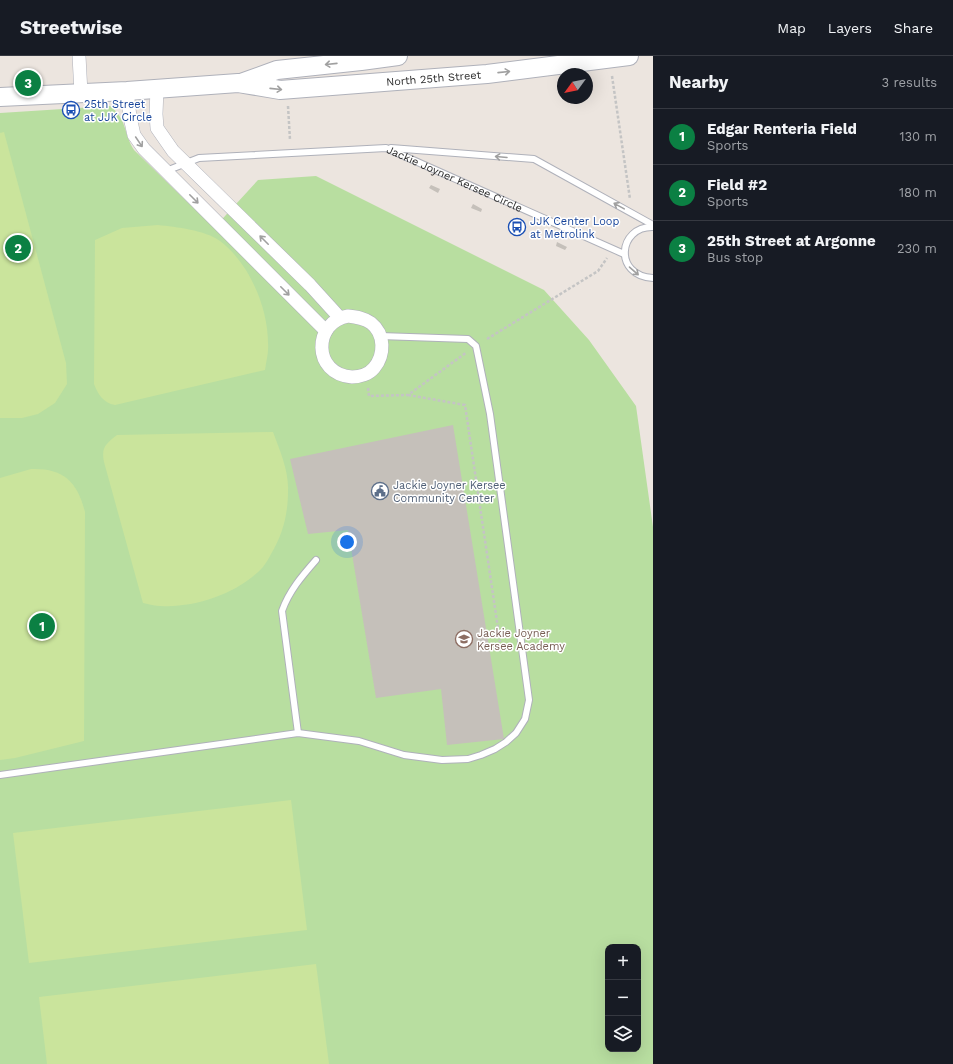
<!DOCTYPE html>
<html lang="en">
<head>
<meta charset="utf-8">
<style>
  body { margin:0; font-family:"Work Sans",sans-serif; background:#242831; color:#f1f3f6 }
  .controls { position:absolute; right:12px; bottom:12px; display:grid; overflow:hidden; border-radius:8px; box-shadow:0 4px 16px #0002 }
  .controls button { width:36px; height:36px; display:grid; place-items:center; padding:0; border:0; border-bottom:1px solid #363941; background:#171b24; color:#f1f3f6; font:20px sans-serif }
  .compass { position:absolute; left:557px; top:12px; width:36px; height:36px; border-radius:50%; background:#171b24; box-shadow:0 4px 16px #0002; rotate:237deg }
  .you { position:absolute; left:347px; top:486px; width:14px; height:14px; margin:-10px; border:3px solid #fff; border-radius:50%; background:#1a73e8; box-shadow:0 0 0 6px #1a73e833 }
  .badge { display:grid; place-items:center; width:26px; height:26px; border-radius:50%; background:#0b8043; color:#fff; font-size:13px; font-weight:700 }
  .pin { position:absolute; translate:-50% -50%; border:2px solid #fff; box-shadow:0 1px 4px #0006 }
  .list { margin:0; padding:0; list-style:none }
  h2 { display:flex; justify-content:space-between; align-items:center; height:52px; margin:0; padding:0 16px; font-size:17px }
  h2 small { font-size:13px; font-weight:400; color:#9ea1a6 }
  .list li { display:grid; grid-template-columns:26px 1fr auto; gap:12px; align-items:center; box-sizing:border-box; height:56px; padding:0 16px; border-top:1px solid #363941 }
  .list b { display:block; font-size:15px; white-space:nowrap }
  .list p { margin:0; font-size:13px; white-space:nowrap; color:#9ea1a6 }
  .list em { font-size:13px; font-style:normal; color:#9ea1a6 }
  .icon { flex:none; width:22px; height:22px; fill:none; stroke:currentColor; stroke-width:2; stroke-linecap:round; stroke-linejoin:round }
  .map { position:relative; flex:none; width:653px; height:1008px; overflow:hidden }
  header { display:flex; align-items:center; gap:24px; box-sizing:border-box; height:56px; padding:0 20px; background:#171b24; border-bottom:1px solid #363941 }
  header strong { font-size:19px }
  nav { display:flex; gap:22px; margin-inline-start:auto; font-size:14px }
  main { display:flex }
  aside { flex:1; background:#171b24 }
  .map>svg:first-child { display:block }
</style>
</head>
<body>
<header>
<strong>Streetwise</strong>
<nav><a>Map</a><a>Layers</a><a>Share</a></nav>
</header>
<main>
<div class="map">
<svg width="653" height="1008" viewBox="0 0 653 1008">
  <rect width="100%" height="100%" fill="#ece5df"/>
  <!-- park -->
  <path fill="#b8dea0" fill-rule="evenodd" d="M110 50C128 64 123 77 134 94L214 172 258 124 316 120 544 234 589 284 636 350 653 471V1008H0V57ZM608 891H638V993H608Z"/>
  <!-- pitch -->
  <g fill="#cae49c">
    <polygon points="4,76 66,307 67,328 55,347 38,358 22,362 0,362 0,77"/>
    <path d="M158 169C176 171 205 174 220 185 249 207 268 251 268 287 269 296 266 306 265 314L115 349C103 347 98 338 94 328L95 184 122 172Z"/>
    <path d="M273 376C280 395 289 415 288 435 288 458 283 478 271 498 269 502 266 507 263 511 239 537 196 552 161 550 155 550 149 548 143 547L104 406C101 391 106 388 117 379Z"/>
    <path d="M31 413C63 412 77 425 85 456L84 685 15 702 0 704V422Z"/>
    <polygon points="291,744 307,874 29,907 13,777"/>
    <polygon points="316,908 329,1008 47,1008 39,941"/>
  </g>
  <!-- building -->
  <g fill="#c5c0ba">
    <polygon points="431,129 440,133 438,137 429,132"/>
    <polygon points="473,148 482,153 481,156 471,152"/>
    <polygon points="515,167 524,172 523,175 513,171"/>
    <polygon points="557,186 567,191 565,194 556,190"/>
    <polygon points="453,369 504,683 447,689 441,633 376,642 348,474 308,478 290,403"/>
  </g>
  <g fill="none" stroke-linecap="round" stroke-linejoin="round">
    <!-- service casing -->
    <g stroke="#afb1ba" stroke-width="8">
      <g id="service">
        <polyline points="391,92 534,103 653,169"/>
        <path id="s1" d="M166 115 199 102 386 92 624 198"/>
        <path d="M653 171C618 170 613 220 653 222"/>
        <path d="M298 677 282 555C289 535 302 520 316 504"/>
        <polyline points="0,719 298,677 359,685 404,699 442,704 468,703 481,699 495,693 506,686 516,677 525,663 529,644 490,358 476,290 468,283 380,280"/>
      </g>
    </g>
    <!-- minor casing -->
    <g stroke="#afb1ba" stroke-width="14">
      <g id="minor">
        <polyline points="79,0 81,37"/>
        <polyline points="157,33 156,58 157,72 173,95 310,229 340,262"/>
        <polyline points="127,35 130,61 134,79 144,93 326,275"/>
        <path d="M348 260C357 261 364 262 371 267 385 278 385 299 374 312 369 318 360 321 352 321 312 318 313 266 348 260Z"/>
      </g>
    </g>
    <!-- secondary casing -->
    <g stroke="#afb1ba" stroke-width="20">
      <g id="secondary">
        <polyline points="241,27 277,14 361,5 398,0"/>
        <path id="s2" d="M0 41 127 35 238 27 280 34 487 18 629 0"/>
      </g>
    </g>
    <!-- path -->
    <g stroke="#c4c4c4" stroke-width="2.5" stroke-dasharray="3 2" stroke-linecap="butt">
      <polyline points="612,20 630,143"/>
      <polyline points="288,50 290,84"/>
      <polyline points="487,283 598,215 607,202"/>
      <polyline points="368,332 369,340 408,339 467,296"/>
      <polyline points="408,339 465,349 500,586"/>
    </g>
    <!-- service -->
    <use href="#service" stroke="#fff" stroke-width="6"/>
    <!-- minor -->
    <use href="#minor" stroke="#fff" stroke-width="13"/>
    <!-- secondary -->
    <use href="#secondary" stroke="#fff" stroke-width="18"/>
  </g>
  <!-- one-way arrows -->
  <defs><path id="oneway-shaft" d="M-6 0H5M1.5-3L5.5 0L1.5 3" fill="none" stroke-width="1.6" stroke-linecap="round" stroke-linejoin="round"/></defs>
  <g stroke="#a0a0a0">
    <use href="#oneway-shaft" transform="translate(331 8) rotate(174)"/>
    <use href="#oneway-shaft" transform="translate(504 16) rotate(-6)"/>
    <use href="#oneway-shaft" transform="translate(276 33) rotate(6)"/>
    <use href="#oneway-shaft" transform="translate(139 86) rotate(56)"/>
    <use href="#oneway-shaft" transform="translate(501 101) rotate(-175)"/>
    <use href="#oneway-shaft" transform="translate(194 143) rotate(45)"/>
    <use href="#oneway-shaft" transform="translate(619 150) rotate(-151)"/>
    <use href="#oneway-shaft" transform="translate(264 184) rotate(-135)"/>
    <use href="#oneway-shaft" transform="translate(634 215) rotate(41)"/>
    <use href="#oneway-shaft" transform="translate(285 235) rotate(45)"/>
  </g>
  <!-- icons -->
  <defs>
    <g id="bus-ring" transform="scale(0.9)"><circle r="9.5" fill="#fff" stroke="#1a4fb4" stroke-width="1.5"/><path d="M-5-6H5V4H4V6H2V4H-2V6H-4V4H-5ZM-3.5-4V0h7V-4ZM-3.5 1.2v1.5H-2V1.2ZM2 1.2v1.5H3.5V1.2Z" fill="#1a4fb4"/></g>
    <g id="civic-ring" transform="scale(0.9)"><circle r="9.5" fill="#fff" stroke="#5c6f8a" stroke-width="1.5"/><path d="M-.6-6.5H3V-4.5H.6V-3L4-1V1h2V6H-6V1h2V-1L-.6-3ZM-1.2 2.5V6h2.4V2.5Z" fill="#5c6f8a"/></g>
    <g id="school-ring" transform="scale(0.9)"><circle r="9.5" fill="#fff" stroke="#8d6e63" stroke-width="1.5"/><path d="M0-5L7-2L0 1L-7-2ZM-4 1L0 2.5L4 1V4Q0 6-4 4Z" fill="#8d6e63"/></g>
  </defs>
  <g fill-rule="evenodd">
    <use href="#bus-ring" x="71" y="54"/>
    <use href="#bus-ring" x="517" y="171"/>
    <use href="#civic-ring" x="380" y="435"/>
    <use href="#school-ring" x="464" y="583"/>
  </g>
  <g text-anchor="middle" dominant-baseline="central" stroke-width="3" stroke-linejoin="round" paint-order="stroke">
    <!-- street labels -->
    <g font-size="11" fill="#2b2b2b" stroke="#fff">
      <text stroke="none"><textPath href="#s2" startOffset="435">North 25th Street</textPath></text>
      <text stroke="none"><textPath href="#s1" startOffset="298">Jackie Joyner Kersee Circle</textPath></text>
    </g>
    <!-- transit labels -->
    <g font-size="11" fill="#164399" stroke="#fff" text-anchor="start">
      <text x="84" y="48">25th Street<tspan x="84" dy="13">at JJK Circle</tspan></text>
      <text x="530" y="165">JJK Center Loop<tspan x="530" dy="13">at Metrolink</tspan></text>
    </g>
    <!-- service labels -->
    <g font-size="11" fill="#4e5e75" stroke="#fff" text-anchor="start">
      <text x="393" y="429">Jackie Joyner Kersee<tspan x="393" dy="13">Community Center</tspan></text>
    </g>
    <!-- education labels -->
    <g font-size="11" fill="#785e54" stroke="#fff" text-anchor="start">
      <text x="477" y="577">Jackie Joyner<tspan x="477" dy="13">Kersee Academy</tspan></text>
    </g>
  </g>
</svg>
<div class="controls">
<button>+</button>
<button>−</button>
<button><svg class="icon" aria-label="layers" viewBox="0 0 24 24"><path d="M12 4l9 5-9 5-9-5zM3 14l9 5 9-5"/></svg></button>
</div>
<svg class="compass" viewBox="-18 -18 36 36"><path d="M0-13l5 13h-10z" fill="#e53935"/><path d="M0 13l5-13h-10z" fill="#9ea1a6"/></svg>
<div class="you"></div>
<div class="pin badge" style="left:42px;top:570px">1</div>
<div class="pin badge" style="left:18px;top:192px">2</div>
<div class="pin badge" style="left:28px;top:27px">3</div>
</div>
<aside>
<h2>Nearby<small>3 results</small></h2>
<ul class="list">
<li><span class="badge">1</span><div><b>Edgar Renteria Field</b><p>Sports</p></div><em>130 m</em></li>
<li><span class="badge">2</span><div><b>Field #2</b><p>Sports</p></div><em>180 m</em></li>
<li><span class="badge">3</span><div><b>25th Street at Argonne</b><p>Bus stop</p></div><em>230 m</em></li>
</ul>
</aside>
</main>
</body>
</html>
